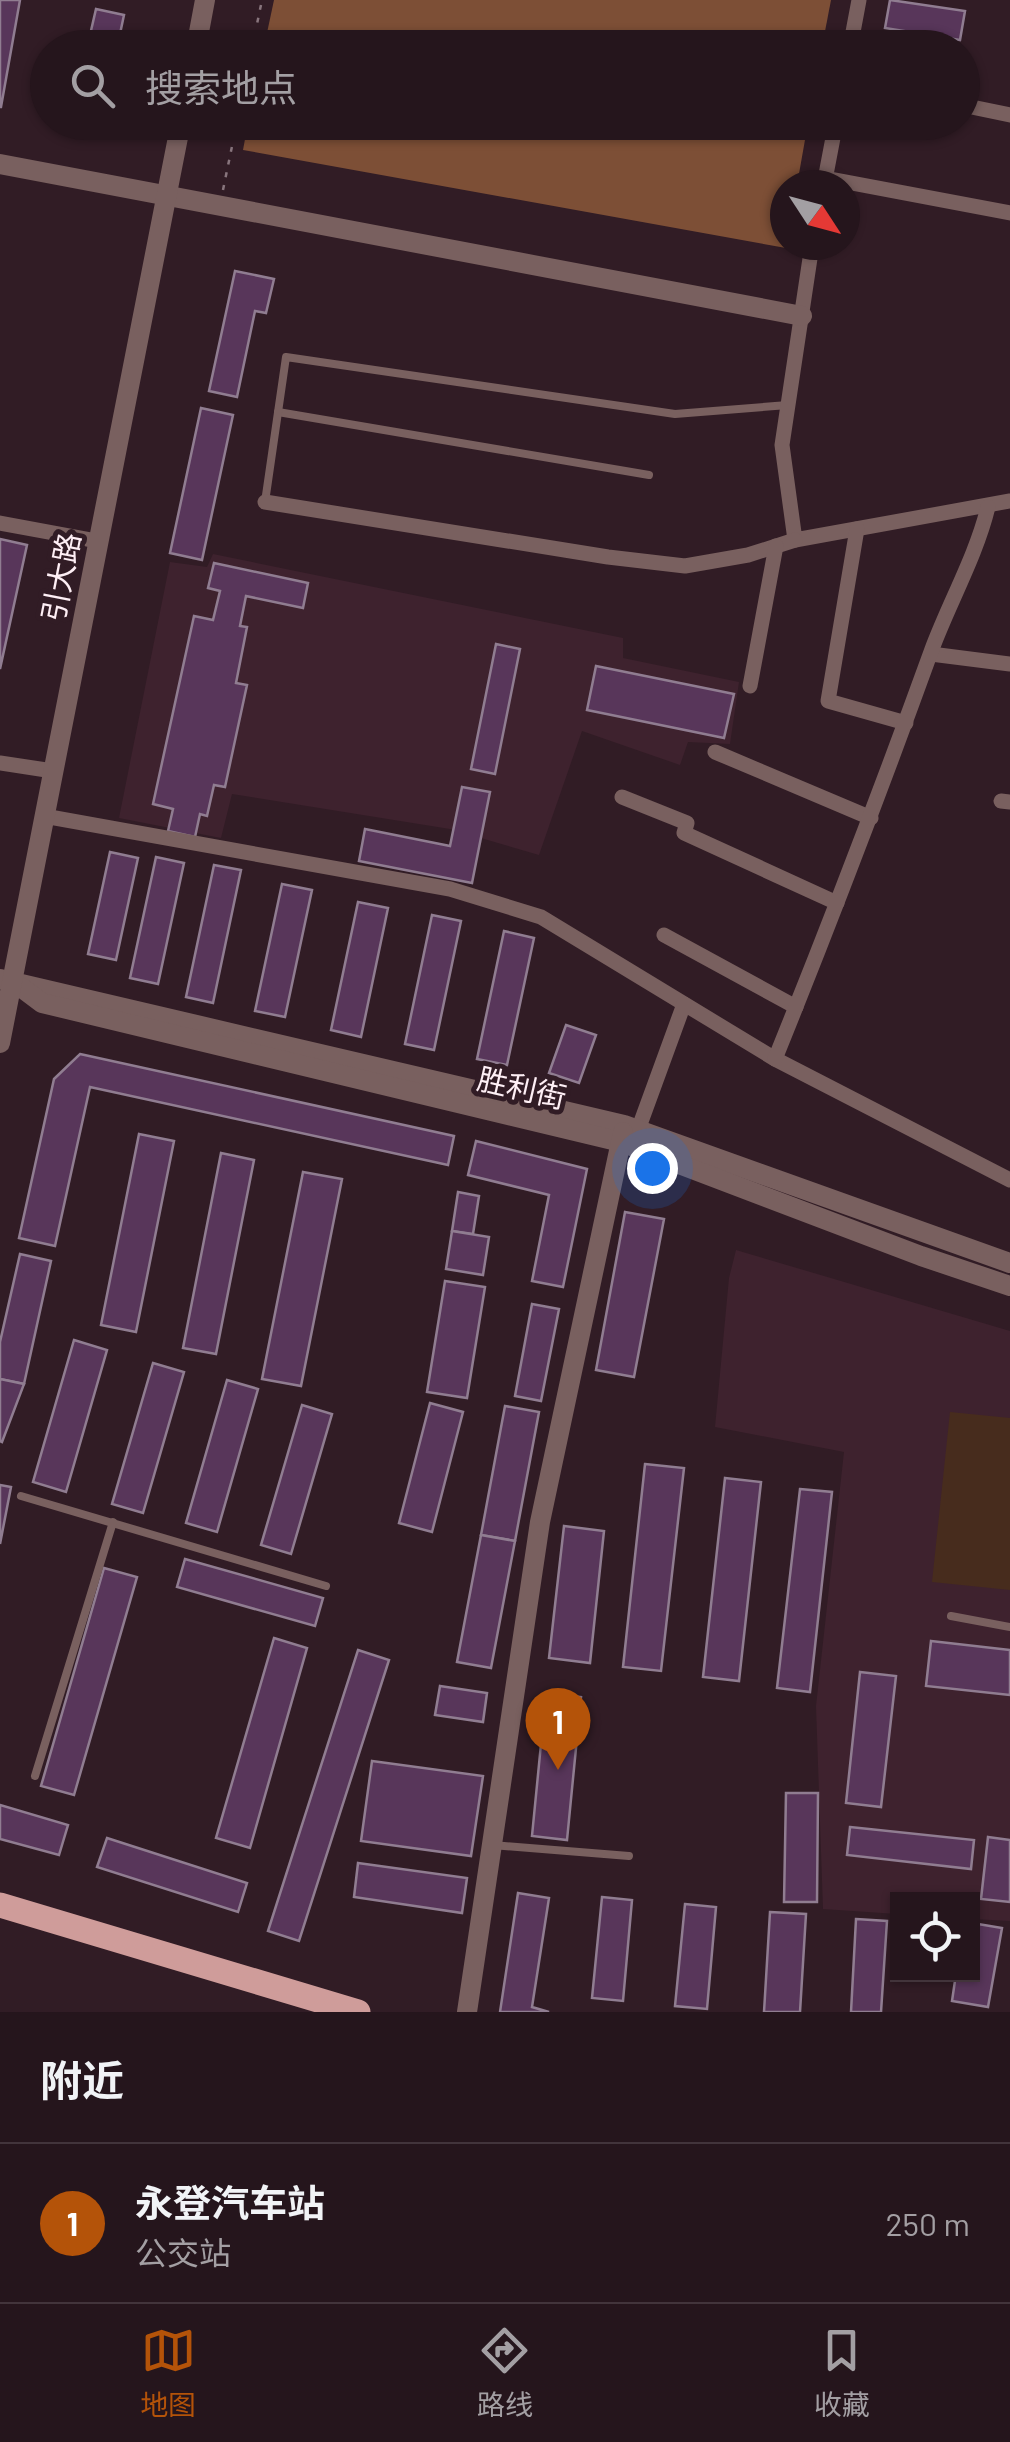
<!DOCTYPE html>
<html lang="zh">
<head>
<meta charset="utf-8">
<style>
  body { margin:0; font-family:Barlow,"Noto Sans SC",sans-serif; background:#312229; color:#f1f3f6 }
  .controls { position:absolute; right:30px; bottom:30px; display:grid; overflow:hidden; border-radius:0px; box-shadow:0 2px 8px #0004 }
  .controls button { width:90px; height:90px; display:grid; place-items:center; padding:0; border:0; border-bottom:2px solid #42343b; background:#25151c; color:#f1f3f6; font:50px sans-serif }
  .compass { position:absolute; left:770px; top:170px; width:90px; height:90px; border-radius:50%; background:#25151c; box-shadow:0 2px 8px #0004; rotate:126deg }
  .you { position:absolute; left:652px; top:1168px; width:35px; height:35px; margin:-25px; border:8px solid #fff; border-radius:50%; background:#1a73e8; box-shadow:0 0 0 15px #1a73e833 }
  .badge { display:grid; place-items:center; width:65px; height:65px; border-radius:50%; background:#b45309; color:#fff; font-size:32px; font-weight:700 }
  .pin { position:absolute; translate:-50% -82px; filter:drop-shadow(0 2px 5px #0008) }
  .pin::after { content:''; position:absolute; top:52px; width:35px; height:30px; background:inherit; clip-path:polygon(0 0,100% 0,50% 100%) }
  .list { margin:0; padding:0; list-style:none }
  h2 { display:flex; justify-content:space-between; align-items:center; height:130px; margin:0; padding:0 40px; font-size:42px }
  h2 small { font-size:32px; font-weight:400; color:#a39fa3 }
  .list li { display:grid; grid-template-columns:65px 1fr auto; gap:30px; align-items:center; box-sizing:border-box; height:160px; padding:0 40px; border-top:2px solid #42343b }
  .list b { display:block; font-size:38px; white-space:nowrap }
  .list p { margin:0; font-size:32px; white-space:nowrap; color:#a39fa3 }
  .list em { font-size:32px; font-style:normal; color:#a39fa3 }
  .icon { flex:none; width:55px; height:55px; fill:none; stroke:currentColor; stroke-width:2; stroke-linecap:round; stroke-linejoin:round }
  .map { position:relative; flex:none; width:1010px; height:2012px; overflow:hidden }
  .search { position:absolute; background:#25151c; box-shadow:0 2px 8px #0004; left:30px; right:30px; top:30px; height:110px; display:flex; align-items:center; gap:25px; box-sizing:border-box; padding:0 35px; border-radius:55px; color:#a39fa3; font-size:38px }
  .sheet { height:290px; background:#25151c }
  nav { display:flex; justify-content:space-around; align-items:center; box-sizing:border-box; height:140px; border-top:2px solid #42343b; background:#25151c; font-size:28px; color:#a39fa3 }
  nav a { display:grid; justify-items:center; gap:5px }
  nav .on { color:#b45309 }
  .map>svg:first-child { display:block }
</style>
</head>
<body>
<div class="map">
<svg width="1010" height="2012" viewBox="0 0 1010 2012">
  <rect width="100%" height="100%" fill="#311c25"/>
  <!-- built -->
  <g fill="#3e222e">
    <polygon points="213,554 623,638 623,658 739,682 730,744 688,742 680,765 582,731 539,855 450,829 232,794 221,838 119,818 170,562 207,567"/>
    <polygon points="736,1250 1010,1331 1010,1921 973,1919 972,1900 898,1900 897,1914 823,1909 816,1706 844,1452 715,1427 729,1278"/>
  </g>
  <!-- green -->
  <polygon fill="#472c1d" points="950,1412 1010,1418 1010,1590 932,1582"/>
  <!-- forest -->
  <g fill="#7d4f36">
    <polygon points="274,0 831,0 822,47 264,47"/>
    <polygon points="248,123 248,122 808,123 797,185 785,185 786,248 243,150"/>
  </g>
  <!-- building -->
  <g fill="#58365a" stroke="#907d91" stroke-width="2.5">
    <polygon points="0,0 20,0 1,107 0,107"/>
    <polygon points="890,0 965,11 960,40 885,28"/>
    <polygon points="96,9 124,15 117,48 87,48"/>
    <polygon points="235,271 274,279 266,313 255,311 237,397 209,391"/>
    <polygon points="201,408 233,415 202,560 170,553"/>
    <polygon points="0,539 27,545 0,669"/>
    <polygon points="214,563 308,583 303,608 246,596 240,626 247,627 236,683 247,685 225,787 214,785 207,816 200,814 195,837 168,831 173,809 153,804 194,616 213,620 220,591 208,588"/>
    <polygon points="496,644 520,649 495,774 471,769"/>
    <polygon points="596,666 734,694 724,738 587,710"/>
    <polygon points="462,787 490,792 472,883 359,861 365,829 450,846"/>
    <polygon points="110,852 138,858 116,960 88,954"/>
    <polygon points="156,857 184,863 158,984 130,978"/>
    <polygon points="214,865 241,870 213,1003 186,997"/>
    <polygon points="282,884 312,890 285,1017 255,1011"/>
    <polygon points="358,902 388,908 361,1037 331,1030"/>
    <polygon points="432,915 461,921 434,1050 405,1044"/>
    <polygon points="504,931 534,938 507,1065 477,1059"/>
    <polygon points="566,1025 596,1035 579,1083 549,1073"/>
    <polygon points="80,1054 454,1136 448,1165 90,1087 55,1246 19,1238 54,1079"/>
    <polygon points="139,1134 174,1141 136,1332 101,1325"/>
    <polygon points="476,1141 587,1169 563,1287 532,1281 549,1195 468,1175"/>
    <polygon points="221,1153 254,1160 216,1354 183,1348"/>
    <polygon points="303,1172 342,1179 301,1386 262,1379"/>
    <polygon points="458,1192 479,1196 473,1234 452,1231"/>
    <polygon points="625,1212 664,1219 634,1377 596,1370"/>
    <polygon points="452,1231 489,1237 483,1275 446,1269"/>
    <polygon points="20,1254 51,1261 24,1384 0,1379 0,1342"/>
    <polygon points="445,1281 485,1287 467,1398 427,1392"/>
    <polygon points="532,1304 559,1309 541,1401 515,1396"/>
    <polygon points="74,1340 107,1350 66,1492 33,1482"/>
    <polygon points="153,1363 184,1372 143,1513 112,1504"/>
    <polygon points="0,1379 24,1384 2,1442 0,1441"/>
    <polygon points="227,1380 258,1389 217,1532 186,1523"/>
    <polygon points="430,1403 463,1412 432,1532 399,1523"/>
    <polygon points="302,1405 332,1414 291,1554 261,1545"/>
    <polygon points="505,1406 539,1412 515,1541 481,1535"/>
    <polygon points="645,1464 684,1468 661,1671 623,1667"/>
    <polygon points="725,1478 761,1482 739,1681 703,1677"/>
    <polygon points="0,1485 11,1487 0,1544"/>
    <polygon points="800,1489 832,1492 810,1692 777,1688"/>
    <polygon points="564,1526 604,1531 590,1663 549,1658"/>
    <polygon points="481,1535 515,1541 491,1668 457,1662"/>
    <polygon points="185,1559 323,1598 315,1626 177,1587"/>
    <polygon points="104,1568 137,1577 74,1795 41,1786"/>
    <polygon points="274,1638 307,1648 250,1848 216,1838"/>
    <polygon points="931,1641 1010,1650 1010,1695 926,1686"/>
    <polygon points="358,1650 389,1660 299,1941 268,1931"/>
    <polygon points="860,1672 896,1676 881,1807 846,1803"/>
    <polygon points="440,1686 487,1693 483,1722 435,1715"/>
    <polygon points="546,1693 581,1697 567,1840 532,1836"/>
    <polygon points="372,1761 483,1776 471,1856 361,1841"/>
    <polygon points="786,1793 818,1793 817,1902 784,1902"/>
    <polygon points="0,1805 68,1825 59,1855 0,1839"/>
    <polygon points="850,1827 974,1840 971,1869 847,1855"/>
    <polygon points="988,1837 1010,1840 1010,1902 981,1899"/>
    <polygon points="107,1838 247,1883 238,1912 97,1867"/>
    <polygon points="358,1863 467,1878 462,1913 354,1897"/>
    <polygon points="518,1893 549,1898 532,2007 549,2012 500,2012"/>
    <polygon points="602,1897 632,1900 623,2001 592,1998"/>
    <polygon points="685,1904 716,1907 707,2009 675,2006"/>
    <polygon points="770,1912 806,1914 800,2012 764,2012"/>
    <polygon points="856,1919 887,1921 881,2012 851,2012"/>
    <polygon points="972,1923 1002,1928 988,2007 952,2001 956,1974 972,1974"/>
  </g>
  <g fill="none" stroke-linecap="round" stroke-linejoin="round">
    <!-- path -->
    <g stroke="#88757d" stroke-width="2.5" stroke-dasharray="5 8" stroke-linecap="butt">
      <polyline points="252,48 262,0"/>
      <polyline points="223,190 237,122"/>
    </g>
    <!-- service -->
    <g stroke="#79605f" stroke-width="8">
      <polyline points="278,412 649,475"/>
      <polyline points="265,502 286,357 675,414 788,405"/>
      <polyline points="21,1496 326,1586"/>
      <polyline points="951,1616 1010,1627"/>
      <polyline points="35,1776 113,1522"/>
      <polyline points="492,1845 629,1856"/>
    </g>
    <!-- minor -->
    <g stroke="#79605f" stroke-width="15">
      <polyline points="850,48 859,0"/>
      <polyline points="962,105 1010,115"/>
      <polyline points="825,178 1010,213"/>
      <polyline points="824,185 836,122"/>
      <polyline points="812,245 782,445 795,540 1010,501"/>
      <polyline points="265,502 608,557 685,566 748,555 795,540"/>
      <polyline points="0,523 97,541"/>
      <polyline points="857,529 828,701 906,723"/>
      <polyline points="931,654 1010,664"/>
      <polyline points="750,686 776,546"/>
      <polyline points="715,752 871,818"/>
      <polyline points="0,763 53,771"/>
      <polyline points="622,797 687,823 684,833 837,903"/>
      <polyline points="1001,801 1010,802"/>
      <polyline points="44,816 450,889 541,917 775,1059 1010,1180"/>
      <polyline points="664,935 796,1007"/>
      <path d="M775 1059C830 923 882 787 932 649 950 601 976 556 988 507"/>
      <polyline points="638,1130 684,1004"/>
    </g>
    <!-- tertiary -->
    <g stroke="#79605f" stroke-width="20">
      <polyline points="196,48 205,0"/>
      <polyline points="0,164 802,316"/>
      <polyline points="0,979 624,1125 1010,1263"/>
      <polyline points="22,988 42,1003 621,1142 921,1256 1010,1286"/>
      <polyline points="0,1043 181,122"/>
      <polyline points="467,2012 540,1522 623,1132"/>
    </g>
    <!-- primary -->
    <polyline stroke="#cf9c9a" stroke-width="25" points="0,1905 358,2012"/>
  </g>
  <g text-anchor="middle" dominant-baseline="central" stroke-width="10" stroke-linejoin="round" paint-order="stroke">
    <!-- street labels -->
    <g font-size="30" fill="#feeff5" stroke="#311c25">
      <text transform="translate(60 577) rotate(-79)">引大路</text>
      <text transform="translate(522 1087) rotate(13)">胜利街</text>
    </g>
  </g>
</svg>
<div class="controls">
<button><svg class="icon" aria-label="locate" viewBox="0 0 24 24"><circle cx="12" cy="12" r="6"/><path d="M12 2v4M12 18v4M2 12h4M18 12h4"/></svg></button>
</div>
<svg class="compass" viewBox="-18 -18 36 36"><path d="M0-13l5 13h-10z" fill="#e53935"/><path d="M0 13l5-13h-10z" fill="#a39fa3"/></svg>
<div class="you"></div>
<div class="pin badge" style="left:558px;top:1770px">1</div>
<div class="search"><svg class="icon" aria-label="search" viewBox="0 0 24 24"><circle cx="10" cy="10" r="6"/><path d="M15 15l6 6"/></svg>搜索地点</div>
</div>
<section class="sheet">
<h2>附近<small></small></h2>
<ul class="list">
<li><span class="badge">1</span><div><b>永登汽车站</b><p>公交站</p></div><em>250 m</em></li>
</ul>
</section>
<nav>
<a class="on"><svg class="icon" aria-label="map" viewBox="0 0 24 24"><path d="M3 6l6-2 6 2 6-2v14l-6 2-6-2-6 2zM9 4v14M15 6v14"/></svg>地图</a>
<a><svg class="icon" aria-label="directions" viewBox="0 0 24 24"><path d="M12 3l9 9-9 9-9-9zM9 14v-3h6M13 9l2 2-2 2"/></svg>路线</a>
<a><svg class="icon" aria-label="saved" viewBox="0 0 24 24"><path d="M7 4h10v16l-5-4-5 4z"/></svg>收藏</a>
</nav>
</body>
</html>
